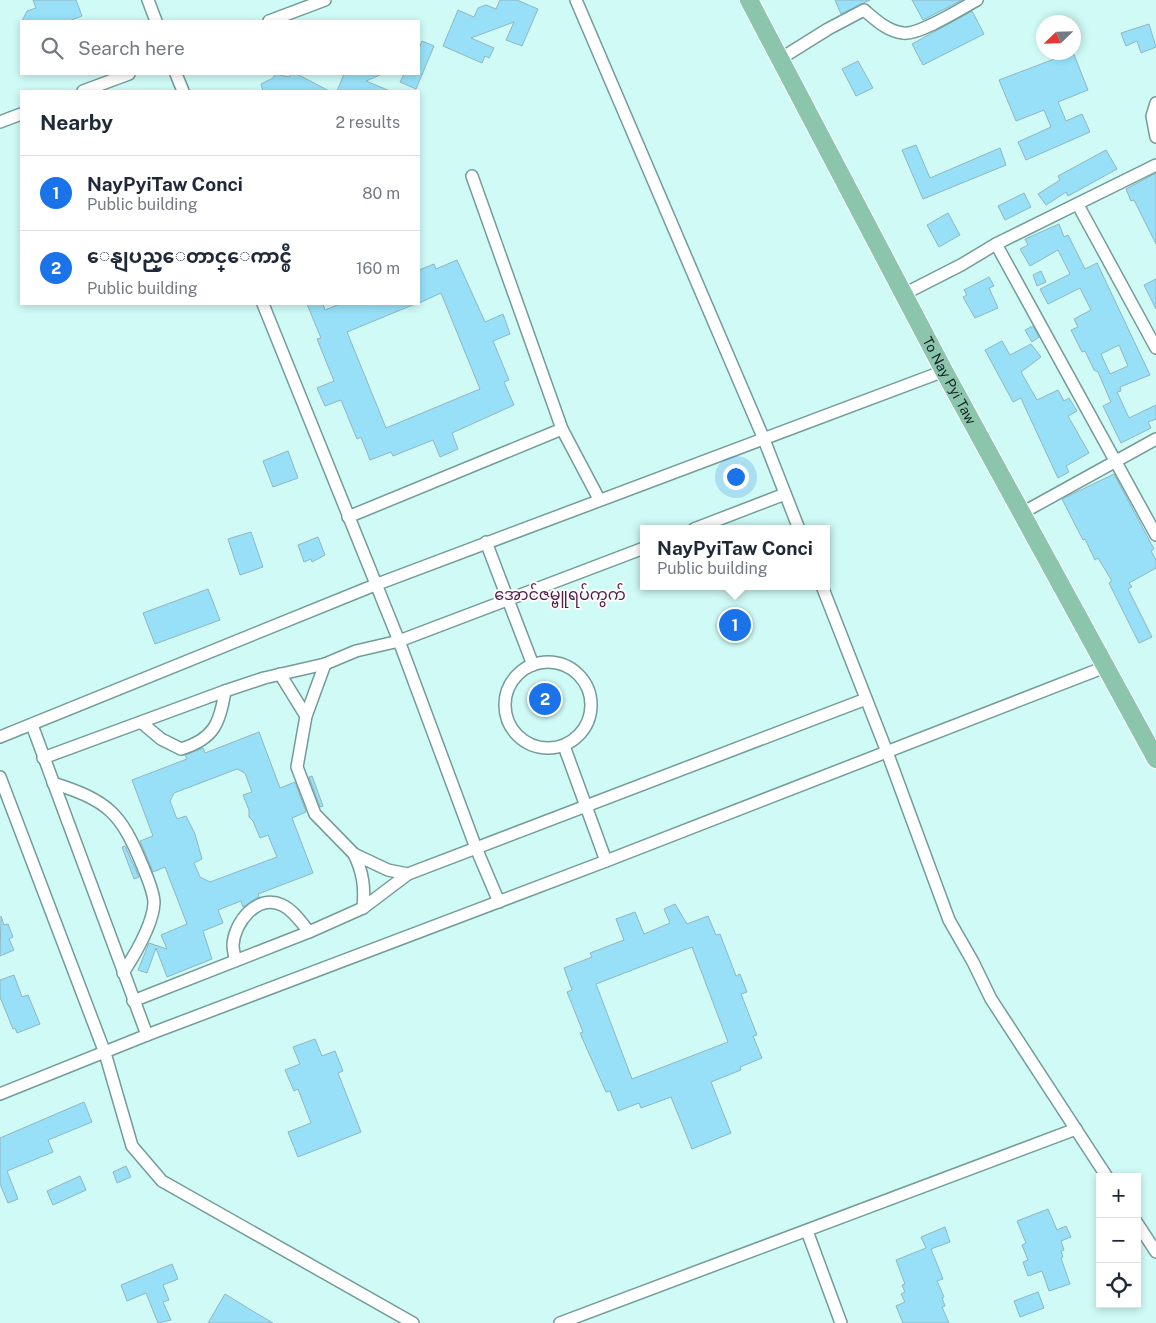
<!DOCTYPE html>
<html lang="en">
<head>
<meta charset="utf-8">
<style>
  body { margin:0; font-family:"Public Sans","Noto Sans Myanmar",sans-serif; background:#f2f2f3; color:#1f2937 }
  .controls { position:absolute; right:15px; bottom:15px; display:grid; overflow:hidden; border-radius:0px; box-shadow:0 2px 8px #0003 }
  .controls button { width:45px; height:45px; display:grid; place-items:center; padding:0; border:0; border-bottom:1px solid #e0e1e3; background:#fff; color:#1f2937; font:25px sans-serif }
  .compass { position:absolute; left:1036px; top:15px; width:45px; height:45px; border-radius:50%; background:#fff; box-shadow:0 2px 8px #0003; rotate:247deg }
  .you { position:absolute; left:735px; top:476px; width:18px; height:18px; margin:-12px; border:4px solid #fff; border-radius:50%; background:#1a73e8; box-shadow:0 0 0 8px #1a73e833 }
  .badge { display:grid; place-items:center; width:32px; height:32px; border-radius:50%; background:#1a73e8; color:#fff; font-size:16px; font-weight:700 }
  .pin { position:absolute; translate:-50% -50%; border:2px solid #fff; box-shadow:0 1px 5px #0006 }
  .popup { position:absolute; left:640px; top:525px; width:190px; height:65px; box-sizing:border-box; display:grid; place-content:center; border-radius:0px; background:#fff; filter:drop-shadow(0 1px 4px #0005); font-size:16px; white-space:nowrap; color:#747a83 }
  .popup b { font-size:19px; color:#1f2937 }
  .popup::after { content:''; position:absolute; left:50%; top:100%; margin-left:-10px; border:10px solid transparent; border-top-color:#fff }
  .list { margin:0; padding:0; list-style:none }
  h2 { display:flex; justify-content:space-between; align-items:center; height:65px; margin:0; padding:0 20px; font-size:21px }
  h2 small { font-size:16px; font-weight:400; color:#747a83 }
  .list li { display:grid; grid-template-columns:32px 1fr auto; gap:15px; align-items:center; box-sizing:border-box; height:75px; padding:0 20px; border-top:1px solid #e0e1e3 }
  .list b { display:block; font-size:19px; white-space:nowrap }
  .list p { margin:0; font-size:16px; white-space:nowrap; color:#747a83 }
  .list em { font-size:16px; font-style:normal; color:#747a83 }
  .icon { flex:none; width:28px; height:28px; fill:none; stroke:currentColor; stroke-width:2; stroke-linecap:round; stroke-linejoin:round }
  .map { position:relative; flex:none; width:1156px; height:1323px; overflow:hidden }
  .search { position:absolute; background:#fff; box-shadow:0 2px 8px #0003; left:20px; top:20px; width:400px; height:55px; display:flex; align-items:center; gap:12px; box-sizing:border-box; padding:0 18px; border-radius:0px; color:#747a83; font-size:19px }
  .panel { position:absolute; background:#fff; box-shadow:0 2px 8px #0003; left:20px; top:90px; width:400px; height:215px; border-radius:0px }
  .map>svg:first-child { display:block }
</style>
</head>
<body>
<div class="map">
<svg width="1156" height="1323" viewBox="0 0 1156 1323">
  <rect width="100%" height="100%" fill="#cffaf6"/>
  <!-- building -->
  <g fill="#97e0f7" stroke="#90b6c2" fill-rule="evenodd">
    <polygon points="33,0 76,0 82,16 69,21 22,21 27,11 36,8"/>
    <polygon points="500,0 517,0 538,9 522,46 506,40 514,22 471,38 494,48 489,58 485,56 482,63 443,46 458,10 474,17 478,8 486,5 496,9"/>
    <polygon points="835,0 870,0 841,14"/>
    <polygon points="912,0 962,0 923,20"/>
    <polygon points="972,11 984,34 923,65 912,44"/>
    <polygon points="1149,24 1156,47 1141,53 1137,41 1126,46 1121,33"/>
    <polygon points="422,41 434,46 416,89 400,82 404,74 419,74 419,48"/>
    <polygon points="1055,52 1073,52 1088,90 1058,102 1066,121 1082,114 1090,132 1026,160 1018,142 1051,127 1044,110 1016,121 999,80 1057,58"/>
    <polygon points="858,61 873,88 856,96 842,69"/>
    <polygon points="275,74 289,77 291,74 297,74 329,91 263,91 261,84 273,78"/>
    <polygon points="344,74 382,74 366,81 390,91 337,91"/>
    <polygon points="916,145 930,178 1000,148 1006,165 923,199 902,150"/>
    <polygon points="1106,150 1117,169 1068,196 1066,192 1046,205 1038,194 1060,180 1058,176"/>
    <polygon points="1156,173 1156,244 1134,200 1131,201 1126,189"/>
    <polygon points="1024,193 1031,207 1005,220 998,206"/>
    <polygon points="948,213 960,235 939,247 927,225"/>
    <path d="M1059 224 1064 237 1068 235 1085 269 1097 263 1150 375 1120 387 1121 391 1117 392 1129 418 1156 405V419L1148 422 1151 428 1121 443 1103 406 1111 402 1098 372 1094 370 1085 351 1082 352 1071 330 1078 327 1074 319 1091 310 1080 288 1048 304 1040 289 1070 274 1058 250 1030 266 1020 249 1028 245 1025 239ZM1119 345 1128 366 1110 374 1101 354Z"/>
    <polygon points="457,260 485,322 503,314 510,334 493,341 509,380 504,382 514,405 452,433 458,449 440,457 433,440 393,456 391,452 370,460 361,437 357,439 341,400 325,406 317,388 334,381 317,339 321,338 307,304 323,304 325,310 340,304 415,304 347,332 386,428 480,389 441,293 419,303 419,270 434,264 436,269"/>
    <polygon points="1041,271 1046,282 1037,286 1033,275"/>
    <polygon points="989,277 994,286 989,288 998,308 975,318 963,297 967,295 964,290"/>
    <polygon points="1156,279 1156,309 1144,285"/>
    <polygon points="1033,326 1039,337 1032,342 1025,330"/>
    <polygon points="1002,341 1010,355 1031,344 1041,357 1021,372 1037,400 1058,390 1064,401 1069,398 1077,411 1068,416 1089,453 1066,466 1069,472 1058,478 1024,405 1021,398 1013,402 985,350"/>
    <polygon points="288,451 298,478 273,487 263,461"/>
    <polygon points="1114,474 1154,549 1151,551 1156,560 1156,568 1129,583 1132,587 1128,589 1152,637 1139,643 1109,583 1112,581 1098,558 1095,560 1085,539 1083,540 1062,499"/>
    <polygon points="251,532 263,567 240,575 228,539"/>
    <polygon points="318,537 325,555 312,562 311,559 304,562 298,545"/>
    <polygon points="208,589 220,620 155,644 143,613"/>
    <path d="M259 732 280 788 295 782 306 812 292 818 313 873 258 894 259 897 243 907 241 901 218 910 223 923 203 931 212 959 167 977 156 948 147 973 138 970 149 943 167 949 161 935 187 924 165 867 153 872 140 841 153 836 132 780 187 759 185 755 203 748 205 753ZM237 769 245 773 252 792 243 795 249 810V817L253 821 260 838 268 835 277 857 210 882 200 877 194 863 202 859 195 834 186 816 177 819 170 801 174 793Z"/>
    <polygon points="312,776 323,806 320,807 309,777"/>
    <polygon points="125,846 139,877 134,879 122,847"/>
    <path d="M675 904 687 924 708 916 716 935 720 934 736 976 740 974 747 992 741 994 757 1035 753 1036 762 1058 740 1067 741 1070 711 1082 731 1133 692 1149 671 1097 641 1108 639 1103 618 1111 610 1091 606 1092 580 1033 583 1032 567 992 572 990 564 968 592 957 590 953 624 940 616 919 635 912 644 934 670 923 664 909ZM692 947 728 1042 632 1079 596 984Z"/>
    <polygon points="1,916 4,925 8,924 13,937 9,939 14,950 0,956"/>
    <polygon points="14,975 22,997 28,995 40,1024 17,1033 15,1028 13,1029 0,997 0,980"/>
    <polygon points="315,1039 322,1056 335,1051 343,1071 338,1073 361,1132 298,1157 288,1132 311,1123 298,1089 294,1091 285,1070 300,1064 293,1047"/>
    <polygon points="84,1102 92,1122 48,1140 53,1152 7,1171 18,1199 8,1203 0,1184 0,1138"/>
    <polygon points="126,1166 131,1177 117,1183 113,1172"/>
    <polygon points="80,1176 86,1190 53,1205 47,1191"/>
    <polygon points="1048,1209 1057,1230 1066,1226 1071,1237 1061,1241 1064,1250 1061,1251 1063,1257 1061,1258 1070,1284 1049,1291 1042,1271 1028,1276 1023,1262 1028,1260 1022,1245 1026,1243 1017,1221"/>
    <polygon points="945,1227 950,1242 931,1249 943,1279 937,1281 944,1297 942,1298 945,1306 942,1307 949,1323 903,1323 896,1306 905,1302 901,1294 905,1292 902,1285 905,1284 896,1260 926,1248 921,1237"/>
    <polygon points="172,1264 178,1279 163,1285 169,1300 163,1302 171,1320 158,1323 146,1293 127,1301 121,1285"/>
    <polygon points="1038,1292 1044,1308 1020,1317 1014,1301"/>
    <polygon points="225,1294 251,1310 273,1323 208,1323"/>
  </g>
  <g fill="none" stroke-linecap="round" stroke-linejoin="round">
    <!-- minor casing -->
    <g stroke="#739c99" stroke-width="14">
      <g id="minor">
        <polyline points="148,0 156,21"/>
        <polyline points="576,0 763,437 799,529"/>
        <polyline points="269,21 325,0"/>
        <path d="M780 59 828 29 864 10C876 20 887 31 903 33 918 36 962 8 977 0"/>
        <polyline points="176,74 183,91"/>
        <polyline points="83,91 129,74"/>
        <polyline points="1156,103 1152,116 1156,137"/>
        <polyline points="0,122 21,114"/>
        <polyline points="1156,165 996,244 1156,535"/>
        <polyline points="472,176 562,429 599,499"/>
        <polyline points="1078,205 1156,348"/>
        <polyline points="904,294 961,265 996,244"/>
        <polyline points="263,304 399,641 476,848 499,902"/>
        <polyline points="1022,513 1156,439"/>
        <polyline points="348,517 562,429"/>
        <polyline points="694,529 785,494"/>
        <polyline points="486,542 533,665"/>
        <polyline points="644,548 399,641 356,651 325,664 306,716 297,767 315,814 354,854 388,870 408,874 866,699"/>
        <polyline points="822,586 887,752 949,920 973,962 991,999 1107,1177"/>
        <circle cx="548" cy="705" r="43"/>
        <polyline points="280,674 306,716"/>
        <path d="M142 723 161 739 181 749C214 739 220 723 225 691"/>
        <polyline points="32,725 147,1035"/>
        <polyline points="0,737 375,585 944,371"/>
        <polyline points="564,746 606,861"/>
        <polyline points="43,758 225,691 264,678 325,664"/>
        <polyline points="0,777 105,1053 132,1146 162,1181 413,1323"/>
        <path d="M53 783C109 801 121 813 143 867 147 877 154 892 154 903 153 924 134 956 123 973"/>
        <path d="M354 854C363 872 365 888 363 908"/>
        <path d="M235 961C235 956 233 950 233 945 234 923 257 893 282 905 293 910 302 923 309 932"/>
        <polyline points="133,1001 309,932 363,908 408,874"/>
        <polyline points="0,1094 147,1035 606,861 1105,667"/>
        <polyline points="1137,1223 1156,1252"/>
        <polyline points="807,1231 841,1323"/>
        <polyline points="560,1323 1076,1129"/>
      </g>
    </g>
    <!-- primary casing -->
    <g stroke="#fff" stroke-width="20">
      <g id="primary">
        <path id="s1" d="M749 0 944 371 1156 759"/>
      </g>
    </g>
    <!-- minor -->
    <use href="#minor" stroke="#fff" stroke-width="11"/>
    <!-- primary -->
    <use href="#primary" stroke="#8bc6ac" stroke-width="18"/>
  </g>
  <g text-anchor="middle" dominant-baseline="central" stroke-width="4" stroke-linejoin="round" paint-order="stroke">
    <!-- street labels -->
    <g font-size="14" fill="#132322" stroke="#fdfdfd">
      <text stroke="none"><textPath href="#s1" startOffset="430">To Nay Pyi Taw</textPath></text>
    </g>
    <!-- quarter labels -->
    <g font-size="16" fill="#551e4a" stroke="#fdfdfd">
      <text x="560" y="594">အောင်ဇမ္ဗူရပ်ကွက်</text>
    </g>
  </g>
</svg>
<div class="controls">
<button>+</button>
<button>−</button>
<button><svg class="icon" aria-label="locate" viewBox="0 0 24 24"><circle cx="12" cy="12" r="6"/><path d="M12 2v4M12 18v4M2 12h4M18 12h4"/></svg></button>
</div>
<svg class="compass" viewBox="-18 -18 36 36"><path d="M0-13l5 13h-10z" fill="#e53935"/><path d="M0 13l5-13h-10z" fill="#747a83"/></svg>
<div class="you"></div>
<div class="pin badge" style="left:735px;top:625px">1</div>
<div class="popup"><b>NayPyiTaw Conci</b>Public building</div>
<div class="pin badge" style="left:545px;top:699px">2</div>
<div class="search"><svg class="icon" aria-label="search" viewBox="0 0 24 24"><circle cx="10" cy="10" r="6"/><path d="M15 15l6 6"/></svg>Search here</div>
<section class="panel">
<h2>Nearby<small>2 results</small></h2>
<ul class="list">
<li><span class="badge">1</span><div><b>NayPyiTaw Conci</b><p>Public building</p></div><em>80 m</em></li>
<li><span class="badge">2</span><div><b>ေနျပည္ေတာင္ေကာင္စီ</b><p>Public building</p></div><em>160 m</em></li>
</ul>
</section>
</div>
</body>
</html>
